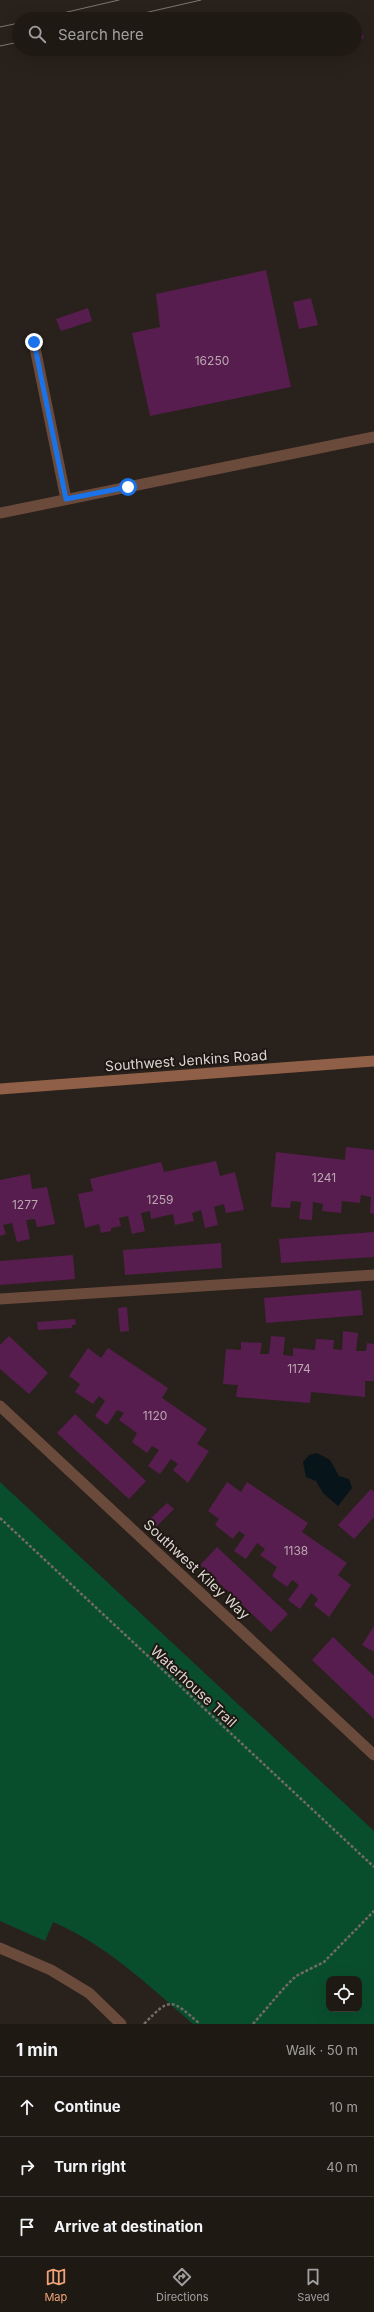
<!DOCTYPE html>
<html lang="en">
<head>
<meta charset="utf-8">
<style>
  body { margin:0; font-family:Inter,sans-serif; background:#2c2622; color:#f1f3f6 }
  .controls { position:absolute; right:12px; bottom:12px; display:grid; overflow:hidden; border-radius:8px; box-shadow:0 4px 16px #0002 }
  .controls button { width:36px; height:36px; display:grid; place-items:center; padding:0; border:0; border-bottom:1px solid #3c3834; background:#1f1914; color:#f1f3f6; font:20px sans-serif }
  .stop { position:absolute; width:12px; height:12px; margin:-9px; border:3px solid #1a73e8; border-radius:50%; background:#fff }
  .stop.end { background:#1a73e8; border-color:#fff; box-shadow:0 1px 4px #0008 }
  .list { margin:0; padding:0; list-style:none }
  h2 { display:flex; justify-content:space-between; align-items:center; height:52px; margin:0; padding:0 16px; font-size:17px }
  h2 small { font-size:13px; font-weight:400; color:#a1a0a0 }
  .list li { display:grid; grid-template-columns:26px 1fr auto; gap:12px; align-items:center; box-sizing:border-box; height:60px; padding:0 16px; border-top:1px solid #3c3834 }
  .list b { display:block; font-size:15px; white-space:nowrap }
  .list em { font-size:13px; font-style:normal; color:#a1a0a0 }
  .icon { flex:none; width:22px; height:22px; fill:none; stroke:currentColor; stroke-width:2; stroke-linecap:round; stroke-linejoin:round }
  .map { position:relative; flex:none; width:374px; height:2024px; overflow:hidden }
  .search { position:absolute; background:#1f1914; box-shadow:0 4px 16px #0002; left:12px; right:12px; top:12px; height:44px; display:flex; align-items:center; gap:10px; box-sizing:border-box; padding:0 14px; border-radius:22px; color:#a1a0a0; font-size:15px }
  .sheet { height:232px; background:#1f1914 }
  nav { display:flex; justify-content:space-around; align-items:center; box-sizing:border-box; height:56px; border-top:1px solid #3c3834; background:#1f1914; font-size:11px; color:#a1a0a0 }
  nav a { display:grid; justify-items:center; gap:2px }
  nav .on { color:#efa377 }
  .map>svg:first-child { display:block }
</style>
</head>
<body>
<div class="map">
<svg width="374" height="2024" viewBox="0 0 374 2024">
  <rect width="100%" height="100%" fill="#29211b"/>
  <!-- green -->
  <path fill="#094e2c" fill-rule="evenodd" d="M0 1482 374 1831V2024H193C149 1986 107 1945 53 1922L45 1941 0 1921ZM329 1979H359V2009H329Z"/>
  <!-- water -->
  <polygon fill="#071419" points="317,1453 330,1460 339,1476 349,1479 352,1488 338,1506 323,1493 316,1481 306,1477 303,1462 309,1455"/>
  <!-- building -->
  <g fill="#581d4f">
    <polygon points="357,22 364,38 355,42 355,23"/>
    <polygon points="266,270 291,387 150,416 132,333 160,327 156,294"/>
    <polygon points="311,298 318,325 299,329 293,302"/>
    <polygon points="88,308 92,321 61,331 56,319"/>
    <polygon points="346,1147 374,1150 374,1214 370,1213 371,1197 361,1195 360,1203 342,1201 341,1213 322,1211 323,1204 313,1202 312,1220 299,1219 301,1202 291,1201 290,1208 271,1207 276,1152 345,1160"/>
    <polygon points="216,1161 220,1176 235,1172 244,1210 226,1213 224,1204 214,1207 218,1225 205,1228 201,1210 192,1213 194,1221 175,1225 173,1214 151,1219 150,1211 141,1213 145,1231 132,1234 128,1216 119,1218 121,1226 111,1228 111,1231 101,1233 99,1224 85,1228 78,1194 93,1191 90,1179 161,1162 164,1172"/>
    <polygon points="30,1174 32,1189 47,1187 55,1224 37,1227 35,1219 26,1220 30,1239 17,1242 12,1223 3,1225 6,1234 0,1236 0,1180"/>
    <polygon points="374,1232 374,1257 281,1263 279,1239"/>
    <polygon points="221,1243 222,1268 125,1275 123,1250"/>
    <polygon points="73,1255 75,1279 0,1285 0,1261"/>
    <polygon points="361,1290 363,1315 266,1323 264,1298"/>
    <polygon points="127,1307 129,1331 120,1332 118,1308"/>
    <polygon points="75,1319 76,1325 72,1325 72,1328 38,1330 37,1322"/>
    <polygon points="343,1331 358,1333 356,1351 366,1351 367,1343 374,1344 374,1381 365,1381 365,1397 311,1392 310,1403 236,1397 238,1385 223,1384 226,1349 241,1350 241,1342 262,1343 260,1354 269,1354 271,1336 285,1337 283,1355 293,1356 293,1348 315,1350 316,1339 334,1340 333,1349 342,1350"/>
    <polygon points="9,1336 48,1373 29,1394 0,1369 0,1345"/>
    <polygon points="88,1348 101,1358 108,1348 168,1388 162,1398 207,1429 197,1444 209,1451 188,1483 173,1470 178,1464 171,1459 160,1474 148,1466 159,1450 152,1446 147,1453 132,1442 137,1433 119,1420 124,1413 117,1410 107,1425 95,1416 105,1401 99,1396 93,1404 75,1392 80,1384 69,1376"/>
    <polygon points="75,1414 146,1481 129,1499 57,1433"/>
    <polygon points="227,1482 241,1492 247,1482 308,1523 302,1532 347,1563 338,1575 351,1585 329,1617 314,1605 318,1599 311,1593 300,1609 288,1600 299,1585 292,1580 287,1587 272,1576 277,1567 260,1555 265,1549 257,1543 246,1559 234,1551 245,1535 239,1531 233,1539 215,1525 219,1519 208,1511"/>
    <polygon points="371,1489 374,1492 374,1517 354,1539 338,1525"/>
    <polygon points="167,1503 174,1509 156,1527 149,1520"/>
    <polygon points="217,1547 288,1614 271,1632 200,1565"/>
    <polygon points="374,1626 374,1652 362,1645"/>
    <polygon points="333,1637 374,1676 374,1719 312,1660"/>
  </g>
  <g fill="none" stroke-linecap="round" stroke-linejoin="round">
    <!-- path -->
    <g stroke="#726b66" stroke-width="2.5" stroke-dasharray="3 2" stroke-linecap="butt">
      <polyline points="0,1518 374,1867"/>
      <path d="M144 2024C171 1996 171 1999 200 2024"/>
      <polyline points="253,2024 284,1988 296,1976 324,1962 374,1911"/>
    </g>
    <!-- service -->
    <g stroke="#694a3b" stroke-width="11">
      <polyline points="34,343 66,499"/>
      <polyline points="0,513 374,437"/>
      <polyline points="0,1299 374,1275"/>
      <polyline points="0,1406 374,1755"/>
      <polyline points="0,1948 51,1970 89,1993 121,2024"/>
    </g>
    <!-- secondary -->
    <polyline stroke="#905f47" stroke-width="11" points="0,1089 374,1061"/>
    <!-- tram -->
    <g stroke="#7e7772" stroke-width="1">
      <polyline points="37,19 119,0"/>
      <polyline points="118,19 201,0"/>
      <polyline points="0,27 19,23"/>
      <polyline points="0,46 19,42"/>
    </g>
  </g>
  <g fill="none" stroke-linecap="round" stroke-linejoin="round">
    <!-- route -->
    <polyline stroke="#1a73e8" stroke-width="5" points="34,342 66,499 128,487"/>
  </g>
  <g text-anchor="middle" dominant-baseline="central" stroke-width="4" stroke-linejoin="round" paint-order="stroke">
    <!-- number labels -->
    <g font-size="12" fill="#baa7b0">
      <text x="212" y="360">16250</text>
      <text x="324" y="1177">1241</text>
      <text x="160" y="1199">1259</text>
      <text x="25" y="1204">1277</text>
      <text x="299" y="1368">1174</text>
      <text x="155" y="1415">1120</text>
      <text x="296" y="1550">1138</text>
    </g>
    <!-- street labels -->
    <g font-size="14" fill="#dbd5d1" stroke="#1f1712">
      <text transform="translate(186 1060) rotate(-4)">Southwest Jenkins Road</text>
      <text transform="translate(197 1569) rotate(43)">Southwest Kiley Way</text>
      <text transform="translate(194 1686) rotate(43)">Waterhouse Trail</text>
    </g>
  </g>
</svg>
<div class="controls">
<button><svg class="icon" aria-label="locate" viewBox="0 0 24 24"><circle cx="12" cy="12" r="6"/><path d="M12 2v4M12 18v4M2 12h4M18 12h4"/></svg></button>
</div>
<div class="stop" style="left:128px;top:487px"></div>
<div class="stop end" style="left:34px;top:342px"></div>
<div class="search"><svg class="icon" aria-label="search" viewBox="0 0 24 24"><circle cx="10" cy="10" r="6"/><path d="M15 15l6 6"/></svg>Search here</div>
</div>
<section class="sheet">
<h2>1 min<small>Walk · 50 m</small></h2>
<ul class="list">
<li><svg class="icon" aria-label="ahead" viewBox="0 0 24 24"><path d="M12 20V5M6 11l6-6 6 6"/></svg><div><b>Continue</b></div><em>10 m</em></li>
<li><svg class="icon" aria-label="right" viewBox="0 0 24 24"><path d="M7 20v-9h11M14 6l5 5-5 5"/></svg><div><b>Turn right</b></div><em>40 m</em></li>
<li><svg class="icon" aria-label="arrive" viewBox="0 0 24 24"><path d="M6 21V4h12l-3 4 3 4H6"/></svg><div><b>Arrive at destination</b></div></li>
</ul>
</section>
<nav>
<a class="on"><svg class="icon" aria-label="map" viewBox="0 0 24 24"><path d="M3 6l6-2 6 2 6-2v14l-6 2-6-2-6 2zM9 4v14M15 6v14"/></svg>Map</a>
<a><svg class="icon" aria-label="directions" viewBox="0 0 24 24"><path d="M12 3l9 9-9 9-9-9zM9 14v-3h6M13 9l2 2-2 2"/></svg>Directions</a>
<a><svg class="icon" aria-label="saved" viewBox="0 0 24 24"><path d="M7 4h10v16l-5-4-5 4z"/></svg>Saved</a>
</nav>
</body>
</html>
